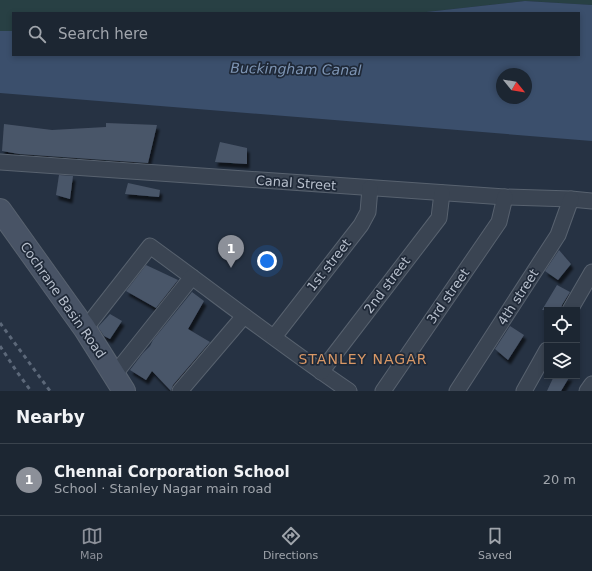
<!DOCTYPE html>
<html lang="en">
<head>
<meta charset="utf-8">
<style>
  body { margin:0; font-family:"DejaVu Sans",sans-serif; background:#252e3a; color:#f1f3f6 }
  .controls { position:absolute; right:12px; bottom:12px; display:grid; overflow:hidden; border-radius:0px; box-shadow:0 2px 6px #0003 }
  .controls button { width:36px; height:36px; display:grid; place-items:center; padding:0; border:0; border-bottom:1px solid #3a434d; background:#1c2632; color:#f1f3f6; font:20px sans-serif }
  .compass { position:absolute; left:496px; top:68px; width:36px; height:36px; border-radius:50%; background:#1c2632; box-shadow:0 2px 6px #0003; rotate:120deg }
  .you { position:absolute; left:267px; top:261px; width:14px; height:14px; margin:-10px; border:3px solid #fff; border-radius:50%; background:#1a73e8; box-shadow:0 0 0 6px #1a73e833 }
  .badge { display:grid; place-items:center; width:26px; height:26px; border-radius:50%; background:#8c9099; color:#fff; font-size:13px; font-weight:700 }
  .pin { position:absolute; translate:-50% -33px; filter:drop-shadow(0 1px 2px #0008) }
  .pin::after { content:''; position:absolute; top:21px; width:14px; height:12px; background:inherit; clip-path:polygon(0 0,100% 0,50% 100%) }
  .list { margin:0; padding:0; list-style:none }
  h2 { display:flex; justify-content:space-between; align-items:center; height:52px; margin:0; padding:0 16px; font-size:17px }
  h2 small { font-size:13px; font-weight:400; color:#a0a5ac }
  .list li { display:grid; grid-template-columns:26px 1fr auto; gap:12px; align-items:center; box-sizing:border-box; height:72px; padding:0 16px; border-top:1px solid #3a434d }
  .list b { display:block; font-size:15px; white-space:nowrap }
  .list p { margin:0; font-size:13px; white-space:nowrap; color:#a0a5ac }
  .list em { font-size:13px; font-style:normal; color:#a0a5ac }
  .icon { flex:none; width:22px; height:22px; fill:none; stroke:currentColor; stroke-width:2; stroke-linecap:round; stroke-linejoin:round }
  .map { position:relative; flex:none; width:592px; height:391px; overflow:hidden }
  .search { position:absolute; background:#1c2632; box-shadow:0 2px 6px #0003; left:12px; right:12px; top:12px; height:44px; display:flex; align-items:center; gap:10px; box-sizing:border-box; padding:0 14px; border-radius:0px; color:#a0a5ac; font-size:15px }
  .sheet { height:124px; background:#1c2632 }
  nav { display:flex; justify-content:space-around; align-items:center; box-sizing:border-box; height:56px; border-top:1px solid #3a434d; background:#1c2632; font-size:11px; color:#a0a5ac }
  nav a { display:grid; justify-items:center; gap:2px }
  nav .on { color:#8c9099 }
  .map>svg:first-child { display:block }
</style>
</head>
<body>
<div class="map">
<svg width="592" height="391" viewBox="0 0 592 391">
  <defs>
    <filter id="shadow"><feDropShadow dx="2.5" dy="4.5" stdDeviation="1" flood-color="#0009"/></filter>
  </defs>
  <rect width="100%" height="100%" fill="#263243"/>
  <!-- green -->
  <polygon fill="#284044" points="0,0 592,0 592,5 525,1 417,13 13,13 13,31 0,31"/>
  <!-- water -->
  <path fill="#3b4f6c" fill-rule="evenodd" d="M525 1 592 5V141L0 93V31H13V55H579V13H417ZM502 74H526V98H502Z"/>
  <!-- building -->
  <g fill="#4a5669" filter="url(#shadow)">
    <polygon points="106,123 157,125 148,163 19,154 2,151 4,124 52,130 106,127"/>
    <polygon points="220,142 247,148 247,164 215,162"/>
    <polygon points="59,175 73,176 70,199 56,195"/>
    <polygon points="128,183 160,190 159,197 125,194"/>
    <polygon points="559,250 571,264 558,280 545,271"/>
    <polygon points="146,265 178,280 156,308 126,291"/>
    <polygon points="557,285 570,292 562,305 561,310 542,310"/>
    <polygon points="192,292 204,301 188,329 210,342 173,385 171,391 152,371 146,380 130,370 143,353 150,346 153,340"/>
    <polygon points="110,314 122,321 110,339 104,336 98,327"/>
    <polygon points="510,326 524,335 508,360 495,349"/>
    <polygon points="554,376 570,376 561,391 547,391"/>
  </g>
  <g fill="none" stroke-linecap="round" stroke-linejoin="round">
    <!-- street casing -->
    <g stroke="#58626f" stroke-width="17">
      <g id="street">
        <polyline points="0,162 505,197 571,199 592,201"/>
        <polyline points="570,310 592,272"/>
        <path d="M85 329 150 246C216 294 281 345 349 391"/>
        <polyline points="274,337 361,225 368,212 370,188"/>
        <polyline points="321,372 439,218 442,193"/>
        <polyline points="114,375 192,277"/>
        <polyline points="180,391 244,316"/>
        <polyline points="383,391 499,222 505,197"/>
        <polyline points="457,391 558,235 571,199"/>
        <polyline points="524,391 547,350"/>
        <polyline points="587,391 592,384"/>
      </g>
    </g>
    <!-- secondary casing -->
    <g stroke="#58626f" stroke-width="24">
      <polyline id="secondary" points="0,210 85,329 124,391"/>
    </g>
    <!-- street -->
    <use href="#street" stroke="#3a4452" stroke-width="15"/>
    <!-- secondary -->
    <use href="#secondary" stroke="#485365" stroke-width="22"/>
    <!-- rail -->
    <g stroke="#5c6879" stroke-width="3" stroke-dasharray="4 4" stroke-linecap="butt">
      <polyline points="0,323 50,391"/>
      <polyline points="0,346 17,372 31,391"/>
    </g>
  </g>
  <g text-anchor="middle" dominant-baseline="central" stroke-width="3.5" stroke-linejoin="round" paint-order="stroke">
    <!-- street labels -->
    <g font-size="13" fill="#b7bfcc" stroke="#1f2938">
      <text transform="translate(296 183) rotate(4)">Canal Street</text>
      <text transform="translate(329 265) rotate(-52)">1st street</text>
      <text transform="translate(387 285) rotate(-53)">2nd street</text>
      <text transform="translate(448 296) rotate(-55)">3rd street</text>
      <text transform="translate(518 297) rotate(-57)">4th street</text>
      <text transform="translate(63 300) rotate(55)">Cochrane Basin Road</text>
    </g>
    <!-- water labels -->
    <g font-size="14" font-style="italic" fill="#7e95b4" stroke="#1f2938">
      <text transform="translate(296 69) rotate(1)">Buckingham Canal</text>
    </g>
    <!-- neighbourhood labels -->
    <g font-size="14" letter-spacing="1" fill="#d99866" stroke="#1f2938">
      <text x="363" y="359">STANLEY NAGAR</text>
    </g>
  </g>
</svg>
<div class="controls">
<button><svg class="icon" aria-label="locate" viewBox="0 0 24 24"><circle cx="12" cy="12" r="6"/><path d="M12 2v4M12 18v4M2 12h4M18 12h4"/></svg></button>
<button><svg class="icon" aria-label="layers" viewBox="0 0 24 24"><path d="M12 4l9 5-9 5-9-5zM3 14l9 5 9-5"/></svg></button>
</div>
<svg class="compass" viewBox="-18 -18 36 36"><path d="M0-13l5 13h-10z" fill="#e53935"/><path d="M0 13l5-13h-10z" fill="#a0a5ac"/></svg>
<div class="you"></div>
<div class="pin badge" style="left:231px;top:268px">1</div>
<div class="search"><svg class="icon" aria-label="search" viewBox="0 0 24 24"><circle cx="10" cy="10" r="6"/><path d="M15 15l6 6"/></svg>Search here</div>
</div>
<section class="sheet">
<h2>Nearby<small></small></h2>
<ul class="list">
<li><span class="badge">1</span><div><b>Chennai Corporation School</b><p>School · Stanley Nagar main road</p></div><em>20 m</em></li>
</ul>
</section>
<nav>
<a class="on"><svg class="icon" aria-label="map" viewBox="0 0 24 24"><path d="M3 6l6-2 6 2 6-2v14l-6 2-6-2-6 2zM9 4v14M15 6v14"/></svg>Map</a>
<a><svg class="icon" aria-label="directions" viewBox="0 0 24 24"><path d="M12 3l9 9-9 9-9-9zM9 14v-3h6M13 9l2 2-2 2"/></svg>Directions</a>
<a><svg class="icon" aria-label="saved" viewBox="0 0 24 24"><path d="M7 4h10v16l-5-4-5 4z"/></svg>Saved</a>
</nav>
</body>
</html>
